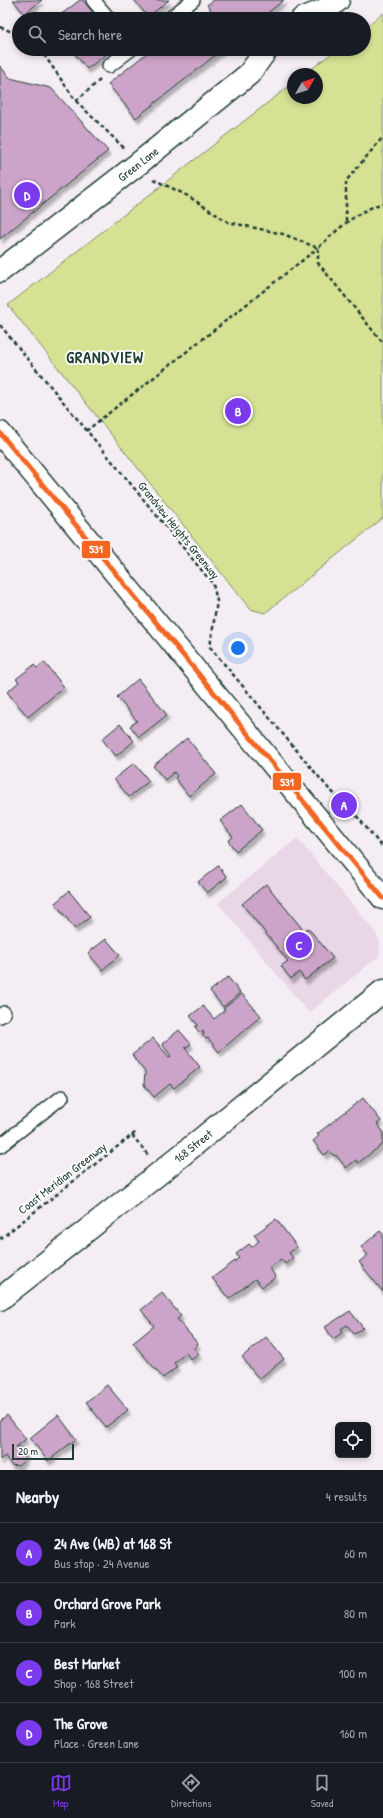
<!DOCTYPE html>
<html lang="en">
<head>
<meta charset="utf-8">
<style>
  body { margin:0; font-family:"Patrick Hand",sans-serif; background:#242831; color:#f1f3f6 }
  .controls { position:absolute; right:12px; bottom:12px; display:grid; overflow:hidden; border-radius:6px; box-shadow:0 2px 6px #0003 }
  .controls button { width:36px; height:36px; display:grid; place-items:center; padding:0; border:0; border-bottom:1px solid #363941; background:#171b24; color:#f1f3f6; font:20px sans-serif }
  .compass { position:absolute; left:287px; top:68px; width:36px; height:36px; border-radius:50%; background:#171b24; box-shadow:0 2px 6px #0003; rotate:51deg }
  .scale { position:absolute; left:12px; bottom:10px; width:62px; box-sizing:border-box; padding-left:4px; border:2px solid #1f3d34; border-top:0; font-size:11px; line-height:14px; white-space:nowrap; color:#1f3d34; -webkit-text-stroke:3px #fff; paint-order:stroke }
  .you { position:absolute; left:238px; top:648px; width:14px; height:14px; margin:-10px; border:3px solid #fff; border-radius:50%; background:#1a73e8; box-shadow:0 0 0 6px #1a73e833 }
  .badge { display:grid; place-items:center; width:26px; height:26px; border-radius:50%; background:#7c3aed; color:#fff; font-size:13px; font-weight:700 }
  .pin { position:absolute; translate:-50% -50%; border:2px solid #fff; box-shadow:0 1px 4px #0006 }
  .list { margin:0; padding:0; list-style:none }
  h2 { display:flex; justify-content:space-between; align-items:center; height:52px; margin:0; padding:0 16px; font-size:17px }
  h2 small { font-size:13px; font-weight:400; color:#9ea1a6 }
  .list li { display:grid; grid-template-columns:26px 1fr auto; gap:12px; align-items:center; box-sizing:border-box; height:60px; padding:0 16px; border-top:1px solid #363941 }
  .list b { display:block; font-size:15px; white-space:nowrap }
  .list p { margin:0; font-size:13px; white-space:nowrap; color:#9ea1a6 }
  .list em { font-size:13px; font-style:normal; color:#9ea1a6 }
  .icon { flex:none; width:22px; height:22px; fill:none; stroke:currentColor; stroke-width:2; stroke-linecap:round; stroke-linejoin:round }
  .map { position:relative; flex:none; width:383px; height:1470px; overflow:hidden }
  .search { position:absolute; background:#171b24; box-shadow:0 2px 6px #0003; left:12px; right:12px; top:12px; height:44px; display:flex; align-items:center; gap:10px; box-sizing:border-box; padding:0 14px; border-radius:22px; color:#9ea1a6; font-size:15px }
  .sheet { height:292px; background:#171b24 }
  nav { display:flex; justify-content:space-around; align-items:center; box-sizing:border-box; height:56px; border-top:1px solid #363941; background:#171b24; font-size:11px; color:#9ea1a6 }
  nav a { display:grid; justify-items:center; gap:2px }
  nav .on { color:#7c3aed }
  .map>svg:first-child { display:block }
</style>
</head>
<body>
<div class="map">
<svg width="383" height="1470" viewBox="0 0 383 1470">
  <defs>
    <filter id="shadow"><feDropShadow dx="2.5" dy="4.5" stdDeviation="1" flood-color="#0004"/></filter>
  </defs>
  <rect width="100%" height="100%" fill="#f5edf4"/>
  <filter id="ink" filterUnits="userSpaceOnUse"><feTurbulence type="fractalNoise" baseFrequency=".025" numOctaves="2"/><feDisplacementMap in="SourceGraphic" scale="8" xChannelSelector="R" yChannelSelector="G"/><feConvolveMatrix kernelMatrix="1 2 1 2 8 2 1 2 1" color-interpolation-filters="sRGB"/></filter>
  <g filter="url(#ink)">
    <!-- built -->
    <polygon fill="#e9d7e7" points="297,838 376,933 380,942 379,956 309,1013 218,903"/>
    <!-- green -->
    <polygon fill="#d6e194" stroke="#7a8f64" points="383,13 383,518 265,613 250,609 8,305 293,83 293,98 317,98 317,74 305,74 337,49 364,49 364,28"/>
    <!-- building -->
    <g fill="#cda4c9" stroke="#1f3d34" filter="url(#shadow)">
      <polygon points="13,0 42,0 24,14"/>
      <polygon points="80,0 83,0 98,19 55,19"/>
      <polygon points="134,0 169,0 148,17"/>
      <polygon points="214,0 284,0 260,19 218,19 207,5"/>
      <polygon points="71,49 113,49 87,69"/>
      <polygon points="152,49 222,50 136,118 108,84"/>
      <polygon points="0,66 10,78 51,88 108,151 0,239"/>
      <polygon points="44,662 64,687 28,717 7,692 19,682 16,679 34,665 37,668"/>
      <polygon points="138,679 167,715 139,737 130,726 137,721 117,697"/>
      <polygon points="120,724 134,741 116,756 102,739"/>
      <polygon points="187,738 216,774 189,796 175,778 177,776 174,772 165,780 153,766"/>
      <polygon points="134,763 149,781 129,797 114,779"/>
      <polygon points="242,804 262,830 236,851 228,841 233,837 220,821"/>
      <polygon points="218,866 227,877 207,893 198,882"/>
      <polygon points="266,884 304,931 308,928 333,958 305,980 299,972 291,979 281,966 288,961 242,904"/>
      <polygon points="69,891 90,917 75,929 55,903"/>
      <polygon points="106,939 120,955 102,970 88,953"/>
      <polygon points="228,977 240,993 223,1007 210,991"/>
      <polygon points="242,994 261,1016 219,1052 208,1038 206,1039 202,1035 204,1034 203,1031 200,1033 195,1027 198,1025 190,1016 203,1006 214,1019 225,1010 223,1009"/>
      <polygon points="179,1030 191,1044 185,1048 200,1067 174,1088 170,1084 154,1097 144,1085 145,1072 132,1055 153,1038 169,1057 171,1056 162,1044"/>
      <polygon points="363,1098 381,1121 377,1124 383,1131 383,1144 358,1163 356,1160 346,1168 336,1155 334,1156 330,1151 324,1155 313,1141 319,1136 317,1134"/>
      <polygon points="276,1219 297,1247 289,1253 293,1258 285,1264 281,1259 269,1268 276,1277 262,1287 255,1279 229,1299 212,1278 239,1258 236,1254 249,1244 252,1247 259,1241 254,1235"/>
      <polygon points="380,1231 383,1234 383,1292 359,1262 368,1255 361,1247"/>
      <polygon points="162,1293 181,1316 177,1319 198,1344 194,1348 199,1354 191,1360 186,1353 174,1363 177,1367 163,1378 133,1343 154,1326 141,1310"/>
      <polygon points="350,1311 363,1328 354,1334 347,1325 341,1329 343,1332 333,1339 325,1327"/>
      <polygon points="266,1337 284,1359 259,1379 242,1357"/>
      <polygon points="107,1385 128,1410 106,1427 86,1402"/>
      <polygon points="7,1415 26,1439 16,1447 20,1447 26,1453 24,1461 18,1466 11,1465 5,1456 0,1460 0,1421"/>
      <polygon points="58,1415 76,1439 48,1461 30,1438"/>
    </g>
    <g fill="none" stroke-linecap="round" stroke-linejoin="round">
      <!-- service casing -->
      <g stroke="#1f3d34" stroke-width="16">
        <g id="service">
          <polyline points="93,0 109,19"/>
          <polyline points="169,19 193,0"/>
          <polyline points="109,66 131,49"/>
          <polyline points="0,1016 4,1013"/>
          <polyline points="0,1146 62,1097"/>
        </g>
      </g>
      <!-- minor casing -->
      <g stroke="#1f3d34" stroke-width="25">
        <g id="minor">
          <polyline points="302,19 329,8 338,0"/>
          <polyline points="0,271 138,164 249,74 267,49"/>
        </g>
      </g>
      <!-- secondary casing -->
      <g stroke="#1f3d34" stroke-width="25">
        <g id="secondary">
          <polyline points="0,433 383,898"/>
          <polyline points="0,1299 162,1171 383,991"/>
        </g>
      </g>
      <!-- path -->
      <g stroke="#1f3d34" stroke-width="2.5" stroke-dasharray="4 3" stroke-linecap="butt">
        <polyline points="0,27 19,35"/>
        <polyline points="40,49 76,101 125,149"/>
        <polyline points="76,101 100,80"/>
        <path d="M153 179 188 196 228 222 283 234 318 248C339 228 356 212 383 203"/>
        <polyline points="346,221 346,181 383,137"/>
        <polyline points="318,248 318,263 383,343"/>
        <polyline points="0,325 213,584 217,601 210,647 329,789 351,809 383,848"/>
        <polyline points="86,431 318,248"/>
        <polyline points="132,1135 148,1155"/>
        <polyline points="0,1239 136,1132"/>
      </g>
      <!-- service -->
      <use href="#service" stroke="#fff" stroke-width="13"/>
      <!-- minor -->
      <use href="#minor" stroke="#fff" stroke-width="22"/>
      <!-- secondary -->
      <use href="#secondary" stroke="#fff" stroke-width="22"/>
      <!-- bus-1 casing -->
      <g stroke="#fff" stroke-width="8">
        <polyline id="bus-1" points="0,433 383,898"/>
      </g>
      <!-- bus-1 -->
      <use href="#bus-1" stroke="#f26522" stroke-width="5"/>
    </g>
  </g>
  <g text-anchor="middle" dominant-baseline="central" stroke-width="3.5" stroke-linejoin="round" paint-order="stroke">
    <!-- street labels -->
    <g font-size="12" fill="#1f3d34" stroke="#fff">
      <text transform="translate(138 164) rotate(-38)">Green Lane</text>
      <text transform="translate(179 530) rotate(51)">Grandview Heights Greenway</text>
      <text transform="translate(193 1146) rotate(-39)">168 Street</text>
      <text transform="translate(62 1178) rotate(-38)">Coast Meridian Greenway</text>
    </g>
    <!-- district labels -->
    <g font-size="16" font-weight="bold" letter-spacing="1" fill="#1f3d34" stroke="#fff">
      <text x="105" y="357">GRANDVIEW</text>
    </g>
  </g>
  <g stroke="#fff" stroke-width="1.5">
    <rect x="81" y="540" width="30" height="19" rx="4" fill="#f26522"/>
    <rect x="272" y="772" width="30" height="19" rx="4" fill="#f26522"/>
  </g>
  <g font-size="11" text-anchor="middle" font-weight="bold" fill="#fff">
    <text x="96" y="553">531</text>
    <text x="287" y="786">531</text>
  </g>
</svg>
<div class="controls">
<button><svg class="icon" aria-label="locate" viewBox="0 0 24 24"><circle cx="12" cy="12" r="6"/><path d="M12 2v4M12 18v4M2 12h4M18 12h4"/></svg></button>
</div>
<svg class="compass" viewBox="-18 -18 36 36"><path d="M0-13l5 13h-10z" fill="#e53935"/><path d="M0 13l5-13h-10z" fill="#9ea1a6"/></svg>
<div class="scale">20 m</div>
<div class="you"></div>
<div class="pin badge" style="left:344px;top:805px">A</div>
<div class="pin badge" style="left:238px;top:411px">B</div>
<div class="pin badge" style="left:299px;top:945px">C</div>
<div class="pin badge" style="left:27px;top:195px">D</div>
<div class="search"><svg class="icon" aria-label="search" viewBox="0 0 24 24"><circle cx="10" cy="10" r="6"/><path d="M15 15l6 6"/></svg>Search here</div>
</div>
<section class="sheet">
<h2>Nearby<small>4 results</small></h2>
<ul class="list">
<li><span class="badge">A</span><div><b>24 Ave (WB) at 168 St</b><p>Bus stop · 24 Avenue</p></div><em>60 m</em></li>
<li><span class="badge">B</span><div><b>Orchard Grove Park</b><p>Park</p></div><em>80 m</em></li>
<li><span class="badge">C</span><div><b>Best Market</b><p>Shop · 168 Street</p></div><em>100 m</em></li>
<li><span class="badge">D</span><div><b>The Grove</b><p>Place · Green Lane</p></div><em>160 m</em></li>
</ul>
</section>
<nav>
<a class="on"><svg class="icon" aria-label="map" viewBox="0 0 24 24"><path d="M3 6l6-2 6 2 6-2v14l-6 2-6-2-6 2zM9 4v14M15 6v14"/></svg>Map</a>
<a><svg class="icon" aria-label="directions" viewBox="0 0 24 24"><path d="M12 3l9 9-9 9-9-9zM9 14v-3h6M13 9l2 2-2 2"/></svg>Directions</a>
<a><svg class="icon" aria-label="saved" viewBox="0 0 24 24"><path d="M7 4h10v16l-5-4-5 4z"/></svg>Saved</a>
</nav>
</body>
</html>
